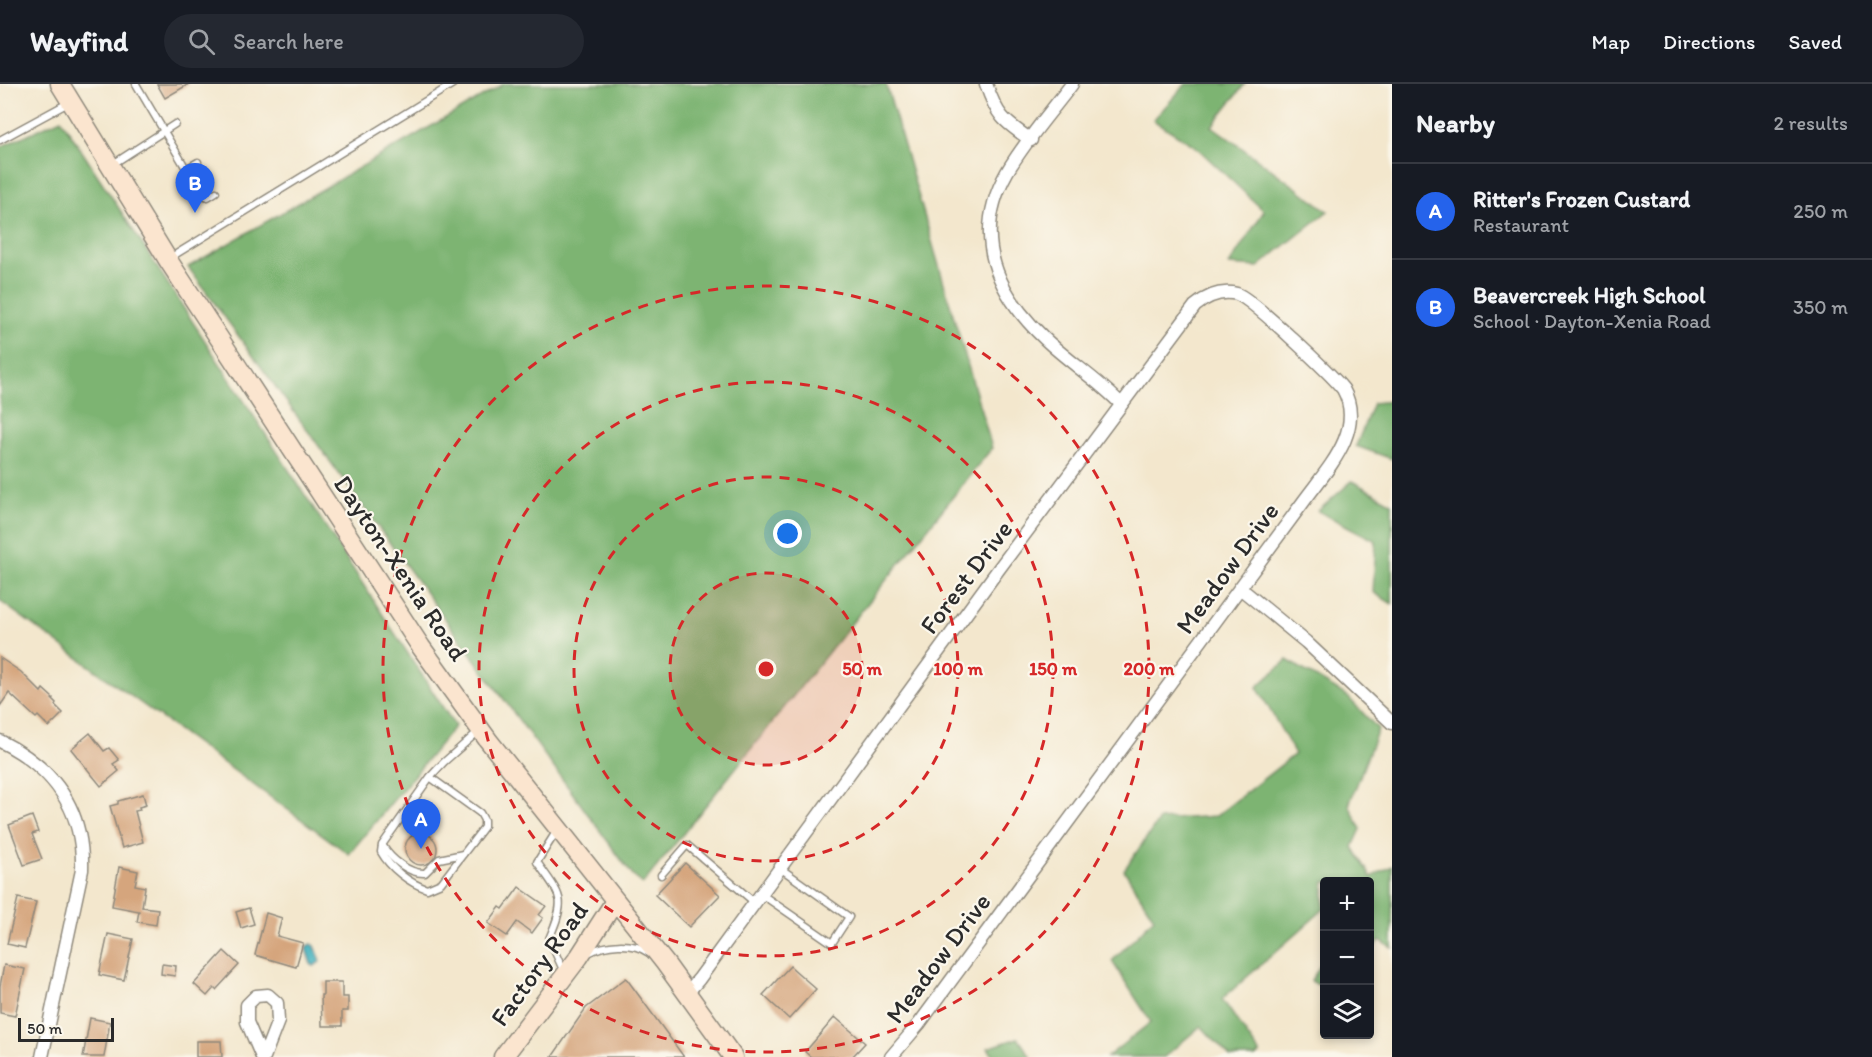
<!DOCTYPE html>
<html lang="en">
<head>
<meta charset="utf-8">
<style>
  body { margin:0; font-family:Itim,sans-serif; background:#242831; color:#f1f3f6 }
  .controls { position:absolute; right:18px; bottom:18px; display:grid; overflow:hidden; border-radius:6px; box-shadow:0 3px 9px #0003 }
  .controls button { width:54px; height:54px; display:grid; place-items:center; padding:0; border:0; border-bottom:2px solid #363941; background:#171b24; color:#f1f3f6; font:30px sans-serif }
  .scale { position:absolute; left:18px; bottom:15px; width:96px; box-sizing:border-box; padding-left:6px; border:3px solid #2b2b2b; border-top:0; font-size:16px; line-height:21px; white-space:nowrap; color:#2b2b2b; -webkit-text-stroke:4px #fbf7ec; paint-order:stroke }
  .you { position:absolute; left:788px; top:450px; width:21px; height:21px; margin:-15px; border:4px solid #fff; border-radius:50%; background:#1a73e8; box-shadow:0 0 0 9px #1a73e833 }
  .badge { display:grid; place-items:center; width:39px; height:39px; border-radius:50%; background:#2563eb; color:#fff; font-size:20px; font-weight:700 }
  .pin { position:absolute; translate:-50% -50px; filter:drop-shadow(0 2px 3px #0008) }
  .pin::after { content:''; position:absolute; top:32px; width:21px; height:18px; background:inherit; clip-path:polygon(0 0,100% 0,50% 100%) }
  .list { margin:0; padding:0; list-style:none }
  h2 { display:flex; justify-content:space-between; align-items:center; height:78px; margin:0; padding:0 24px; font-size:26px }
  h2 small { font-size:20px; font-weight:400; color:#9ea1a6 }
  .list li { display:grid; grid-template-columns:39px 1fr auto; gap:18px; align-items:center; box-sizing:border-box; height:96px; padding:0 24px; border-top:2px solid #363941 }
  .list b { display:block; font-size:22px; white-space:nowrap }
  .list p { margin:0; font-size:20px; white-space:nowrap; color:#9ea1a6 }
  .list em { font-size:20px; font-style:normal; color:#9ea1a6 }
  .icon { flex:none; width:33px; height:33px; fill:none; stroke:currentColor; stroke-width:2; stroke-linecap:round; stroke-linejoin:round }
  .map { position:relative; flex:none; width:1392px; height:973px; overflow:hidden }
  header { display:flex; align-items:center; gap:36px; box-sizing:border-box; height:84px; padding:0 30px; background:#171b24; border-bottom:2px solid #363941 }
  header strong { font-size:28px }
  nav { display:flex; gap:33px; margin-inline-start:auto; font-size:21px }
  .search { width:420px; height:54px; background:#242831; display:flex; align-items:center; gap:15px; box-sizing:border-box; padding:0 21px; border-radius:33px; color:#9ea1a6; font-size:22px }
  main { display:flex }
  aside { flex:1; background:#171b24 }
  .map>svg:first-child { display:block }
</style>
</head>
<body>
<header>
<strong>Wayfind</strong>
<div class="search"><svg class="icon" aria-label="search" viewBox="0 0 24 24"><circle cx="10" cy="10" r="6"/><path d="M15 15l6 6"/></svg>Search here</div>
<nav><a>Map</a><a>Directions</a><a>Saved</a></nav>
</header>
<main>
<div class="map">
<svg width="1392" height="973" viewBox="0 0 1392 973">
  <rect width="100%" height="100%" fill="#fbf7ec"/>
  <filter id="ink" filterUnits="userSpaceOnUse"><feTurbulence type="fractalNoise" baseFrequency=".0167" numOctaves="2"/><feDisplacementMap in="SourceGraphic" scale="12" xChannelSelector="R" yChannelSelector="G"/><feConvolveMatrix kernelMatrix="1 2 1 2 8 2 1 2 1" color-interpolation-filters="sRGB"/></filter>
  <filter id="wash" filterUnits="userSpaceOnUse"><feTurbulence type="fractalNoise" baseFrequency=".008" numOctaves="4" result="noise"/><feDisplacementMap in="SourceGraphic" scale="24" xChannelSelector="R" yChannelSelector="G"/><feGaussianBlur stdDeviation="1.35" result="paint"/><feColorMatrix in="noise" values="0 0 0 0 0 0 0 0 0 0 0 0 0 0 0 0 0 1.4 0 .05"/><feComposite in="paint" operator="in"/></filter>
  <g filter="url(#wash)">
    <rect width="100%" height="100%" fill="#f3e7cd"/>
    <!-- forest -->
    <g fill="#7db472" stroke="#54704e" stroke-width="1.5">
      <polygon points="504,0 886,0 992,364 643,800 633,792 188,183"/>
      <polygon points="1186,0 1245,0 1212,42 1328,127 1258,183 1229,181 1264,127 1195,62 1153,36"/>
      <polygon points="61,35 455,642 349,770 0,517 0,63"/>
      <polygon points="1392,317 1392,375 1356,362 1373,319"/>
      <polygon points="1352,397 1392,419 1392,520 1373,508 1376,457 1318,427"/>
      <polygon points="1287,576 1347,612 1378,645 1349,721 1361,745 1353,763 1371,793 1392,782 1392,864 1380,856 1370,868 1370,798 1324,798 1324,825 1222,915 1260,970 1255,973 1230,973 1201,942 1164,973 1107,973 1151,938 1112,877 1154,834 1124,786 1159,736 1216,732 1295,670 1257,603"/>
      <polygon points="1324,875 1324,904 1311,897"/>
      <polygon points="1018,954 1031,973 994,973 988,964"/>
    </g>
    <!-- water -->
    <polygon fill="#41b0bd" stroke="#366e74" stroke-width="1.5" points="312,860 315,862 321,877 314,882 311,880 306,865 307,862"/>
    <g id="blocks">
      <!-- building -->
      <g fill="#d5a57d">
        <polygon points="157,0 189,0 165,14"/>
        <polygon points="0,574 21,588 41,608 43,605 53,614 52,615 56,619 55,621 63,629 49,643 38,632 36,634 9,609 0,622"/>
        <polygon points="90,649 104,667 109,664 119,676 113,680 119,687 101,702 71,665"/>
        <polygon points="143,710 146,721 139,723 140,726 135,727 143,758 122,764 110,722 118,720 118,717"/>
        <polygon points="32,732 38,748 32,750 42,775 24,781 9,741"/>
        <circle cx="421" cy="765" r="16"/>
        <polygon points="685,779 720,811 689,843 655,811"/>
        <polygon points="119,783 138,787 135,801 145,803 142,823 158,825 156,841 137,838 139,827 112,822"/>
        <polygon points="519,803 546,822 539,831 543,834 532,849 517,838 507,852 488,839 500,823 503,825"/>
        <polygon points="18,814 36,818 25,864 7,860"/>
        <polygon points="249,824 254,840 241,844 236,828"/>
        <polygon points="266,829 282,834 277,852 303,859 296,883 255,871"/>
        <polygon points="108,850 133,855 124,896 99,891"/>
        <polygon points="224,867 239,881 216,906 214,904 207,912 194,900"/>
        <polygon points="162,880 176,882 175,892 161,890"/>
        <polygon points="4,881 25,885 15,932 0,929 0,902"/>
        <polygon points="790,882 816,905 789,935 763,911"/>
        <polygon points="626,894 684,973 552,973 586,924"/>
        <polygon points="323,898 342,898 342,913 348,913 348,927 342,927 342,942 322,942 321,911 323,911"/>
        <polygon points="835,933 865,959 852,973 811,973 805,968"/>
        <polygon points="90,934 110,938 104,973 83,973"/>
        <polygon points="196,957 221,957 222,973 196,973"/>
      </g>
    </g>
  </g>
  <g filter="url(#ink)">
    <use href="#blocks" fill-opacity="0" stroke="#8f897c" stroke-width="1.5"/>
    <g fill="none" stroke-linecap="round" stroke-linejoin="round">
      <!-- lane casing -->
      <g stroke="#8f897c" stroke-width="9">
        <g id="lane">
          <polyline points="136,0 197,103 203,111 208,113 216,108"/>
          <polyline points="0,56 70,18"/>
          <polyline points="113,80 175,40"/>
          <polyline points="186,85 198,78"/>
          <polyline points="168,175 453,0"/>
          <path d="M430 693 480 729 484 736V743L441 799 427 805C409 799 390 784 381 768L382 761 430 693 444 678 480 646"/>
          <path d="M556 748 537 778C562 814 567 813 549 855L564 888"/>
          <path d="M383 762C391 775 409 790 425 789L439 775 463 770"/>
          <polyline points="661,791 687,761 754,818"/>
          <polyline points="761,810 832,859 849,833 780,784"/>
          <path d="M588 869C605 860 632 857 649 869"/>
        </g>
      </g>
      <!-- street casing -->
      <g stroke="#8f897c" stroke-width="15">
        <g id="street">
          <path d="M986 0C997 32 1003 37 1031 56"/>
          <path d="M1072 0C1050 29 1025 57 1007 88 971 152 996 209 1045 255 1069 278 1098 296 1121 320"/>
          <polyline points="1240,504 1306,558 1392,639"/>
          <path d="M0 657C54 684 84 725 82 786L42 973"/>
          <path d="M687 909 699 895 998 486 1195 222C1207 212 1221 206 1237 210 1252 215 1331 290 1343 305 1366 346 1327 385 1304 417L919 940 891 973"/>
          <polyline points="262,973 247,938 247,921 256,912 268,911 277,919 278,937 264,973"/>
        </g>
      </g>
      <!-- secondary casing -->
      <g stroke="#8f897c" stroke-width="21">
        <g id="secondary">
          <polyline points="60,0 168,176 421,563 488,656 665,879 733,973"/>
          <polyline points="503,973 579,873 615,817"/>
        </g>
      </g>
      <!-- lane -->
      <use href="#lane" stroke="#fff" stroke-width="6"/>
      <!-- street -->
      <use href="#street" stroke="#fff" stroke-width="12"/>
      <!-- secondary -->
      <use href="#secondary" stroke="#fbe5cf" stroke-width="18"/>
    </g>
  </g>
  <!-- distance rings -->
  <circle cx="766" cy="585" r="96" fill="#d62828" fill-opacity=".12"/>
  <g fill="none" stroke="#d62828" stroke-width="3" stroke-dasharray="10 8">
    <circle cx="766" cy="585" r="96"/>
    <circle cx="766" cy="585" r="192"/>
    <circle cx="766" cy="585" r="287"/>
    <circle cx="766" cy="585" r="383"/>
  </g>
  <g text-anchor="middle" dominant-baseline="central" stroke-width="4.5" stroke-linejoin="round" paint-order="stroke">
    <!-- street labels -->
    <g font-size="26" fill="#2b2b2b" stroke="#fbf7ec">
      <text transform="translate(401 484) rotate(56)">Dayton-Xenia Road</text>
      <text transform="translate(1227 484) rotate(-54)">Meadow Drive</text>
      <text transform="translate(966 493) rotate(-53)">Forest Drive</text>
      <text transform="translate(938 874) rotate(-53)">Meadow Drive</text>
      <text transform="translate(539 880) rotate(-54)">Factory Road</text>
    </g>
  </g>
  <circle cx="766" cy="585" r="9" fill="#d62828" stroke="#fbf7ec" stroke-width="3"/>
  <g font-size="18" text-anchor="middle" font-weight="bold" fill="#d62828" stroke="#fbf7ec" stroke-width="4.5" stroke-linejoin="round" paint-order="stroke">
    <text x="862" y="591">50 m</text>
    <text x="958" y="591">100 m</text>
    <text x="1053" y="591">150 m</text>
    <text x="1149" y="591">200 m</text>
  </g>
</svg>
<div class="controls">
<button>+</button>
<button>−</button>
<button><svg class="icon" aria-label="layers" viewBox="0 0 24 24"><path d="M12 4l9 5-9 5-9-5zM3 14l9 5 9-5"/></svg></button>
</div>
<div class="scale">50 m</div>
<div class="you"></div>
<div class="pin badge" style="left:421px;top:765px">A</div>
<div class="pin badge" style="left:195px;top:129px">B</div>
</div>
<aside>
<h2>Nearby<small>2 results</small></h2>
<ul class="list">
<li><span class="badge">A</span><div><b>Ritter's Frozen Custard</b><p>Restaurant</p></div><em>250 m</em></li>
<li><span class="badge">B</span><div><b>Beavercreek High School</b><p>School · Dayton-Xenia Road</p></div><em>350 m</em></li>
</ul>
</aside>
</main>
</body>
</html>
